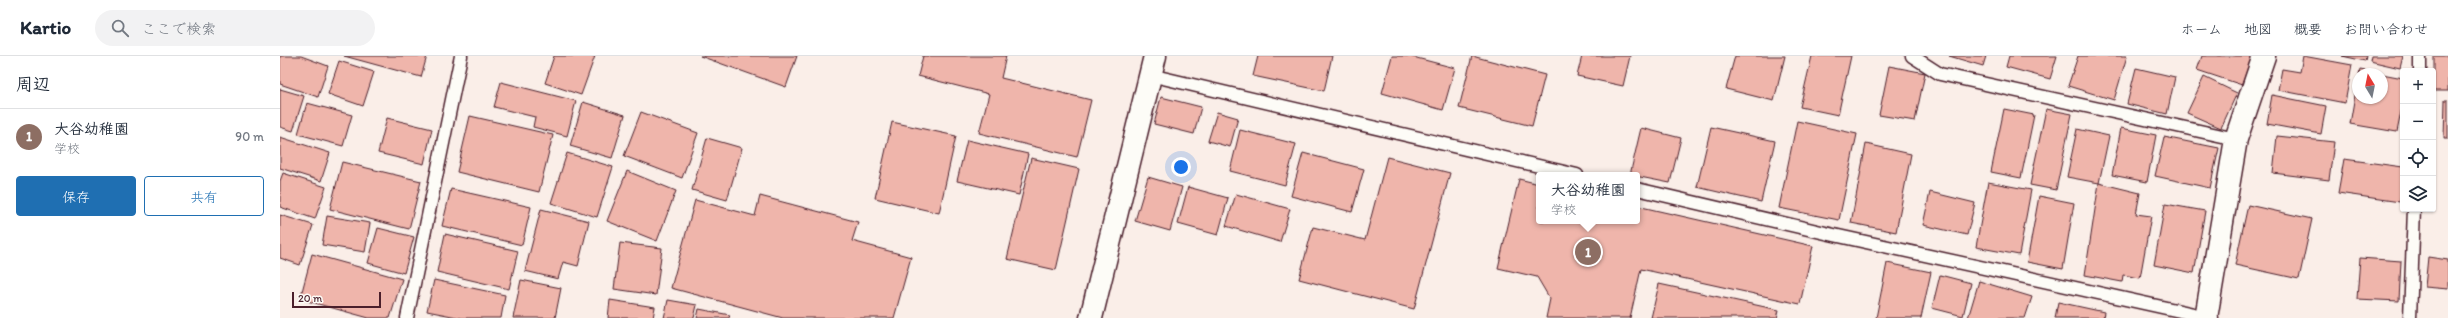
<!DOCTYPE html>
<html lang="ja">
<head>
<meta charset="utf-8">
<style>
  body { margin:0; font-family:Itim,"Klee One",sans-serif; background:#f2f2f3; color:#1f2937 }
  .controls { position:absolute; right:12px; top:12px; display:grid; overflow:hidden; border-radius:4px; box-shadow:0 1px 3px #0004 }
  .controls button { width:36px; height:36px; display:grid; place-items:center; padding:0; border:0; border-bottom:1px solid #e0e1e3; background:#fff; color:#1f2937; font:20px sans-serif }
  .compass { position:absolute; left:2072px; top:12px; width:36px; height:36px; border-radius:50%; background:#fff; box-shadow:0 1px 3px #0004; rotate:350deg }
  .scale { position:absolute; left:12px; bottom:10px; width:89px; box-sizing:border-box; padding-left:4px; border:2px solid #4a1f2b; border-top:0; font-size:11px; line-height:14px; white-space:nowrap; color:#4a1f2b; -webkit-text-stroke:3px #fdfcf7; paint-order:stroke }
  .you { position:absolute; left:901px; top:111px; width:14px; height:14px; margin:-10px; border:3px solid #fff; border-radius:50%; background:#1a73e8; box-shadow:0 0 0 6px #1a73e833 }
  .badge { display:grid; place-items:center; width:26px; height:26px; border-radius:50%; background:#1f6fb2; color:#fff; font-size:13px; font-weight:700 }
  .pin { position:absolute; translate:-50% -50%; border:2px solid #fff; box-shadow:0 1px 4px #0006 }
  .popup { position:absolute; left:1256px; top:116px; width:104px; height:52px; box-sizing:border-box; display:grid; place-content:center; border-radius:4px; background:#fff; filter:drop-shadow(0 1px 3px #0005); font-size:13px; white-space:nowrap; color:#747a83 }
  .popup b { font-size:15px; color:#1f2937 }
  .popup::after { content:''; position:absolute; left:50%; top:100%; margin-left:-8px; border:8px solid transparent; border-top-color:#fff }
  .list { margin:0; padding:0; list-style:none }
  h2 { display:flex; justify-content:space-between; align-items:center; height:52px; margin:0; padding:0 16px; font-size:17px }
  h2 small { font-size:13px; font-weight:400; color:#747a83 }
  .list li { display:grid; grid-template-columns:26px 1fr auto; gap:12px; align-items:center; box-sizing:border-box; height:56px; padding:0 16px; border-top:1px solid #e0e1e3 }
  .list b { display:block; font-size:15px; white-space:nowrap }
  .list p { margin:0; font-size:13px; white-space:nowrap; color:#747a83 }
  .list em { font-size:13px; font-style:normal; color:#747a83 }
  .actions { display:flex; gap:8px; padding:12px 16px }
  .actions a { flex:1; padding:9px 0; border:1px solid #1f6fb2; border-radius:4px; text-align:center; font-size:14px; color:#1f6fb2 }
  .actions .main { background:#1f6fb2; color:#fff }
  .icon { flex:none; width:22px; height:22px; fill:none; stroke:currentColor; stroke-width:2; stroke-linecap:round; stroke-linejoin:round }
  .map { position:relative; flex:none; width:2168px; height:262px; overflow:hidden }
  header { display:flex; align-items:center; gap:24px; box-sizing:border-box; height:56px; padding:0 20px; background:#fff; border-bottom:1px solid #e0e1e3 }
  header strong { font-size:19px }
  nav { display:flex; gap:22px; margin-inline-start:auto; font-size:14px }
  .search { width:280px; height:36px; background:#f2f2f3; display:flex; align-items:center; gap:10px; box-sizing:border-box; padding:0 14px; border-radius:22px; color:#747a83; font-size:15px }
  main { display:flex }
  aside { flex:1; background:#fff }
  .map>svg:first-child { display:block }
</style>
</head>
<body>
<header>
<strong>Kartio</strong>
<div class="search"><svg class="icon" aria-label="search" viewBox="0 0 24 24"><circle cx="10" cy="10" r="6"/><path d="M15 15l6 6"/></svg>ここで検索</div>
<nav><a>ホーム</a><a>地図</a><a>概要</a><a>お問い合わせ</a></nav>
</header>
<main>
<aside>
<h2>周辺<small></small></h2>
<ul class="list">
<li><span class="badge" style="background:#8d6e63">1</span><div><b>大谷幼稚園</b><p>学校</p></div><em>90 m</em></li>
</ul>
<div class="actions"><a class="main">保存</a><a>共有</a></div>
</aside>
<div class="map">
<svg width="2168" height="262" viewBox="0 0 2168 262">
  <rect width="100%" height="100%" fill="#faeee8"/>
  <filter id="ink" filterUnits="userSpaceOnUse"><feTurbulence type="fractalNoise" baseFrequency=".025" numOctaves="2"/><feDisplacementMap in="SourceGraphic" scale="8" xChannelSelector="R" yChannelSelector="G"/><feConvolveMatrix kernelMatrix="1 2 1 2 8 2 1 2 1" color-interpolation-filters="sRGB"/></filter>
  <g filter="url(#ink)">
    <!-- building -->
    <g fill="#efb5ab" stroke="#4a1f2b">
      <polygon points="0,0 21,0 48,10 38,41 0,28"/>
      <polygon points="64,0 147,0 141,21"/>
      <polygon points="274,0 315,0 301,39 265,27"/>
      <polygon points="420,0 517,0 506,31"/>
      <polygon points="643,0 726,0 721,22 811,44 797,101 699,77 709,38 638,20"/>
      <polygon points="978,0 1052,0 1044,35 973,20"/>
      <polygon points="1112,0 1129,0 1175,12 1163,54 1102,37"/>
      <polygon points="1192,0 1265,19 1252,70 1179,52"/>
      <polygon points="1302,0 1350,0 1343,30 1297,20"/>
      <polygon points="1455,0 1505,0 1494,45 1446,33"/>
      <polygon points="1532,0 1571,0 1558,59 1520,51"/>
      <polygon points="1669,0 1706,0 1703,10"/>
      <polygon points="1729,0 1777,0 1770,23 1726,11"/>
      <polygon points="1798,0 1847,0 1834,44 1788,30"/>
      <polygon points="1922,0 1972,0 1962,29 1917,14"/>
      <polygon points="2023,0 2072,9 2065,47 1998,34 2002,13 2020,16"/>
      <polygon points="2062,0 2086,0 2085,5"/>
      <polygon points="2091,0 2123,0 2120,12 2090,5"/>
      <rect x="2154" y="0" width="14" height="35"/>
      <polygon points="59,5 94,16 83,50 48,38"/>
      <polygon points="1609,10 1645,17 1635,65 1599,59"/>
      <polygon points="1856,12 1895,21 1887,58 1847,48"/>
      <polygon points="2080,14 2102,18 2079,18"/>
      <polygon points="2102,18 2123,22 2123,46 2117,76 2070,68 2078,22 2078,42 2102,42"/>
      <polygon points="1924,21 1957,37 1941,72 1907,57"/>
      <polygon points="221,26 296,45 287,80 253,71 255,61 214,51"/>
      <polygon points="0,33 24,40 13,75 0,71"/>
      <polygon points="1992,39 2046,50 2041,78 1987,68"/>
      <polygon points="881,41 921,51 914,78 874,68"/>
      <polygon points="2165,44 2168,44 2168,82 2164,82"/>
      <polygon points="303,46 345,59 332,102 290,90"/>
      <polygon points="27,47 72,59 63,90 18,78"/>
      <polygon points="1724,53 1754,59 1741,122 1711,116"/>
      <polygon points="1766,53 1792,58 1776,134 1750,129"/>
      <polygon points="361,56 418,77 402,122 344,100"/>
      <polygon points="937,56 958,62 950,91 928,85"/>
      <polygon points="190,60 273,79 259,136 177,116"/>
      <polygon points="107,62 152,73 144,108 98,97"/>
      <polygon points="1517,65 1577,78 1559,164 1499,152"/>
      <polygon points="612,66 676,80 659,157 595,142"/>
      <polygon points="1431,71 1495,85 1481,146 1417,131"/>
      <polygon points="1361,72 1401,82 1390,127 1350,119"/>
      <polygon points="1841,72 1876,79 1867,126 1832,119"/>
      <polygon points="1797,73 1829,80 1819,127 1787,121"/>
      <polygon points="960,74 1016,88 1005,129 950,115"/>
      <polygon points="1997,80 2054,86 2049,124 1993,117"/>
      <polygon points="0,81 50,97 41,125 0,112"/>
      <polygon points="1884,81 1939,92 1930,132 1875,120"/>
      <polygon points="427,82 462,92 447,144 412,134"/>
      <polygon points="687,84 748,98 739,139 677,125"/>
      <polygon points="1586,88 1631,98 1616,176 1571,167"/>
      <polygon points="287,97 333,111 317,161 271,147"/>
      <polygon points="1023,97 1084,113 1072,156 1011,140"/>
      <polygon points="1107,101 1170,117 1134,253 1019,223 1033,171 1085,184"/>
      <polygon points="751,102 799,113 776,214 727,203"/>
      <polygon points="2064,103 2123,111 2120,146 2058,137"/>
      <polygon points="62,106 141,125 129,173 50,153"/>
      <polygon points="347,115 396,135 377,185 327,165"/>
      <polygon points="3,117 46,131 35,163 0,151 0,125"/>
      <polygon points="868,121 902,131 890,175 855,165"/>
      <polygon points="1239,123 1259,128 1259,165 1357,165 1357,150 1533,190 1520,248 1361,213 1350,262 1266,262 1270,243 1257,221 1218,212"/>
      <polygon points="1708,126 1751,134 1739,199 1696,191"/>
      <polygon points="1819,127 1860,137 1856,158 1871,160 1860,222 1843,219 1842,226 1805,219"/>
      <polygon points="908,131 948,142 938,179 898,168"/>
      <polygon points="171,133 251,151 242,189 162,170"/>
      <polygon points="1650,136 1695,147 1687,179 1643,169"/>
      <polygon points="956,138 1010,153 1000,186 946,170"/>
      <polygon points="480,140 578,166 572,185 631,201 614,262 503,262 391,232 415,144 475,160"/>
      <polygon points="1759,140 1794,147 1783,213 1747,206"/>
      <polygon points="1885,148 1925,155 1914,217 1874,209"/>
      <polygon points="1968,149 2032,163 2019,223 1955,209"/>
      <polygon points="261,153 309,165 298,210 283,206 278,223 245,215"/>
      <polygon points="0,159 33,169 20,209 0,202"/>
      <polygon points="47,160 90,167 85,196 42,189"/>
      <polygon points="98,172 134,181 124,217 88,207"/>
      <polygon points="165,178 238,195 229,233 157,216"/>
      <polygon points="340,187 382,192 376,239 334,233"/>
      <polygon points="32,198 122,223 110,262 89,262 20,243"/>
      <polygon points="2148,201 2168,204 2168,233 2145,231"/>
      <polygon points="2080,202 2121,205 2119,245 2077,243"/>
      <polygon points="1607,207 1651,216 1641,262 1596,262"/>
      <polygon points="1660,219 1691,227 1683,260 1652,252"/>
      <polygon points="154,224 225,239 221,262 182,262 147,255"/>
      <polygon points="241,224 281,232 275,262 233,262"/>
      <polygon points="1699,225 1752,241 1745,262 1688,262"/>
      <polygon points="1379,228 1499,254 1497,262 1371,262"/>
      <polygon points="330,244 375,251 373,262 328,262"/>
      <polygon points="388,244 417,249 414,262 384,262"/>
      <polygon points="1778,246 1824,256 1823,262 1775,262"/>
      <polygon points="419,253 450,259 449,262 417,262"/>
    </g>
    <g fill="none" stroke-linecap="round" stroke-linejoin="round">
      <!-- lane casing -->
      <g stroke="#4a1f2b" stroke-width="15">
        <g id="lane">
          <polyline points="1632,0 1660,18 1956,83"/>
          <polyline points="2140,15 2140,0"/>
          <polyline points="870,19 1297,119"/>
          <polyline points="1357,133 1554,179 1932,262"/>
          <polyline points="127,262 181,0"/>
          <polyline points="2130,262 2134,153"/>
        </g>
      </g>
      <!-- street casing -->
      <g stroke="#4a1f2b" stroke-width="25">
        <g id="street">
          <polyline points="811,262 875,0"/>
          <polyline points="1926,262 1956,83 1984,0"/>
        </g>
      </g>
      <!-- lane -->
      <use href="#lane" stroke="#fdfcf7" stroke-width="12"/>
      <!-- street -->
      <use href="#street" stroke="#fdfcf7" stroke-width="22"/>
    </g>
  </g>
</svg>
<div class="controls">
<button>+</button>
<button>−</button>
<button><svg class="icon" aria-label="locate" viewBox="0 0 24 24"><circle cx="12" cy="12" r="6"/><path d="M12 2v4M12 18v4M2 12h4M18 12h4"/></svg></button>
<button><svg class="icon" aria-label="layers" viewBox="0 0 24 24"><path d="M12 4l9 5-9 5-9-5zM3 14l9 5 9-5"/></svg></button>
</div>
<svg class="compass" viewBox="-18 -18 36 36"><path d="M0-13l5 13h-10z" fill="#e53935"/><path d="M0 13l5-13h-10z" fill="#747a83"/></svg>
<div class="scale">20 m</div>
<div class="you"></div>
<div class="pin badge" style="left:1308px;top:196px;background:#8d6e63">1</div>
<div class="popup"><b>大谷幼稚園</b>学校</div>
</div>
</main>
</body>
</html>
